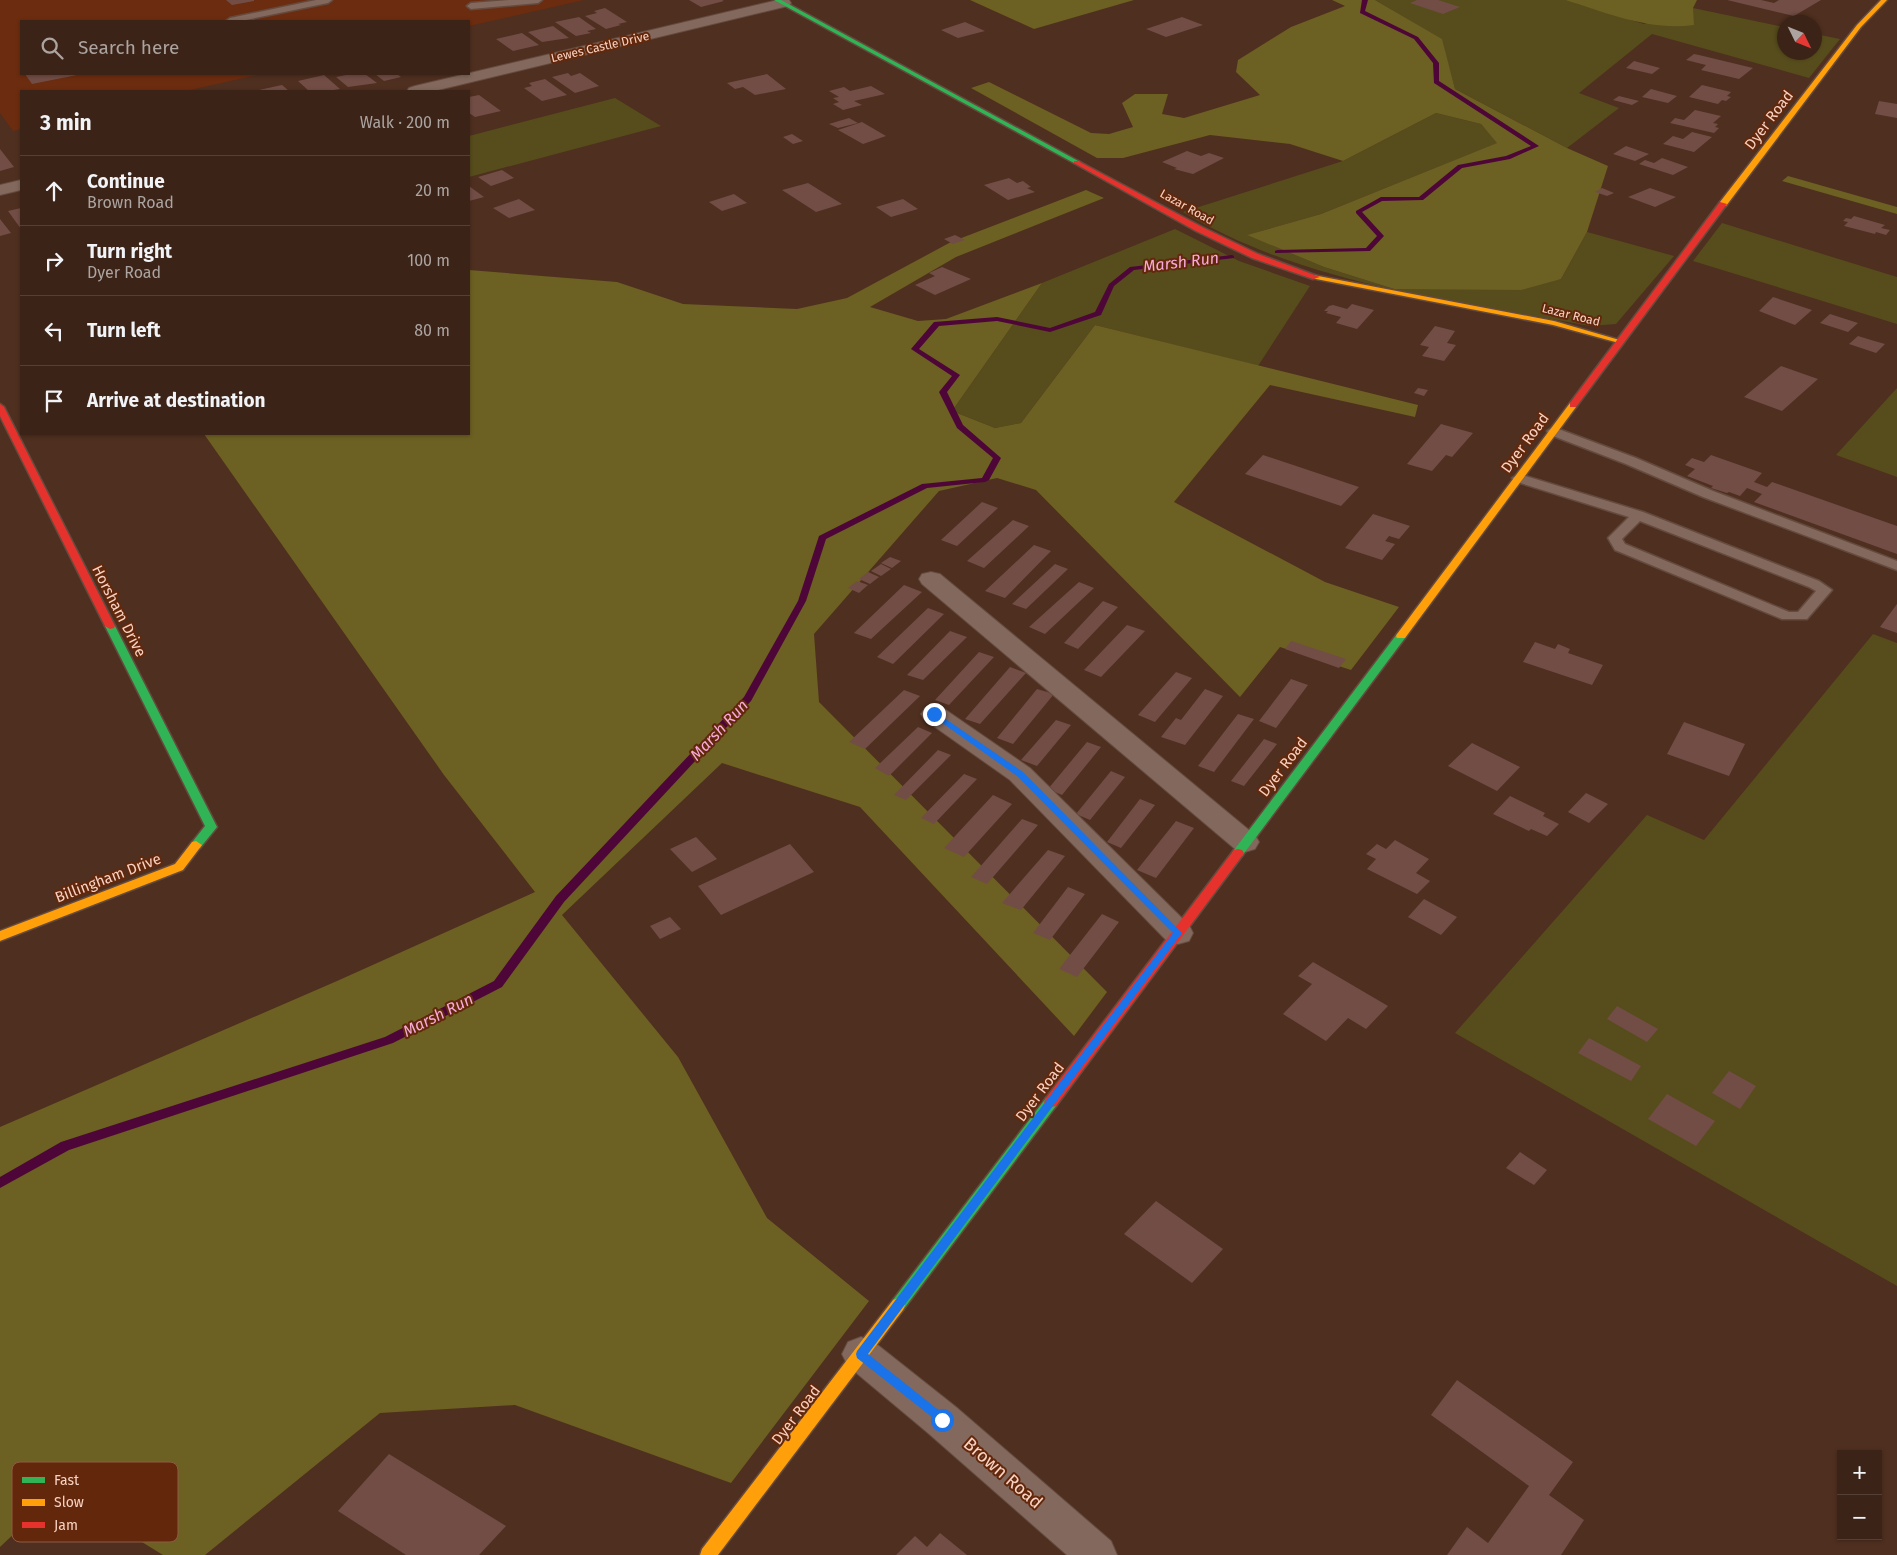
<!DOCTYPE html>
<html lang="en">
<head>
<meta charset="utf-8">
<style>
  body { margin:0; font-family:"Fira Sans",sans-serif; background:#462f24; color:#f1f3f6 }
  .controls { position:absolute; right:15px; bottom:15px; display:grid; overflow:hidden; border-radius:0px; box-shadow:0 1px 4px #0004 }
  .controls button { width:45px; height:45px; display:grid; place-items:center; padding:0; border:0; border-bottom:1px solid #544036; background:#3b2317; color:#f1f3f6; font:25px sans-serif }
  .compass { position:absolute; left:1777px; top:15px; width:45px; height:45px; border-radius:50%; background:#3b2317; box-shadow:0 1px 4px #0004; rotate:133deg }
  .stop { position:absolute; width:15px; height:15px; margin:-11px; border:4px solid #1a73e8; border-radius:50%; background:#fff }
  .stop.end { background:#1a73e8; border-color:#fff; box-shadow:0 1px 5px #0008 }
  .list { margin:0; padding:0; list-style:none }
  h2 { display:flex; justify-content:space-between; align-items:center; height:65px; margin:0; padding:0 20px; font-size:21px }
  h2 small { font-size:16px; font-weight:400; color:#aca4a1 }
  .list li { display:grid; grid-template-columns:32px 1fr auto; gap:15px; align-items:center; box-sizing:border-box; height:70px; padding:0 20px; border-top:1px solid #544036 }
  .list b { display:block; font-size:19px; white-space:nowrap }
  .list p { margin:0; font-size:16px; white-space:nowrap; color:#aca4a1 }
  .list em { font-size:16px; font-style:normal; color:#aca4a1 }
  .icon { flex:none; width:28px; height:28px; fill:none; stroke:currentColor; stroke-width:2; stroke-linecap:round; stroke-linejoin:round }
  .map { position:relative; flex:none; width:1897px; height:1555px; overflow:hidden }
  .search { position:absolute; background:#3b2317; box-shadow:0 1px 4px #0004; left:20px; top:20px; width:450px; height:55px; display:flex; align-items:center; gap:12px; box-sizing:border-box; padding:0 18px; border-radius:0px; color:#aca4a1; font-size:19px }
  .panel { position:absolute; background:#3b2317; box-shadow:0 1px 4px #0004; left:20px; top:90px; width:450px; height:345px; border-radius:0px }
  .map>svg:first-child { display:block }
</style>
</head>
<body>
<div class="map">
<svg width="1897" height="1555" viewBox="0 0 1897 1555">
  <rect width="100%" height="100%" fill="#4f2f1f"/>
  <!-- built -->
  <polygon fill="#6c2c0f" points="0,0 584,0 469,26 469,21 21,21 21,74 262,74 186,91 21,91 21,129 13,131 0,113"/>
  <!-- green -->
  <g fill="#574c1c">
    <polygon points="1375,0 1565,0 1644,24 1693,8 1784,27 1784,52 1814,52 1815,34 1840,39 1809,78 1652,34 1579,93 1619,108 1567,148 1455,89 1441,39"/>
    <polygon points="615,98 661,126 469,177 469,136"/>
    <path d="M1436 113 1481 124 1498 143 1321 214 1248 235 1324 267 1394 289 1561 279 1587 232 1674 256 1616 324 1590 326C1452 300 1305 285 1183 212L1343 161Z"/>
    <polygon points="1722,223 1897,277 1897,324 1693,261"/>
    <polygon points="1175,229 1239,261 1310,286 1258,366 1095,325 1021,423 995,428 952,411 1042,283"/>
    <polygon points="1897,388 1897,477 1836,455"/>
    <polygon points="1873,634 1897,643 1897,1286 1455,1033 1647,815 1704,840"/>
  </g>
  <!-- forest -->
  <g fill="#6c6022">
    <polygon points="970,0 1134,0 1034,29"/>
    <polygon points="1332,0 1375,0 1442,39 1455,89 1567,148 1608,166 1587,232 1561,279 1521,290 1394,289 1324,267 1247,235 1321,214 1497,143 1481,124 1436,113 1343,161 1290,144 1210,135 1123,158 1097,158 971,88 989,82 1091,133 1109,134 1133,127 1122,103 1135,94 1168,94 1162,114 1184,118 1260,95 1236,72 1238,60 1291,27 1345,6"/>
    <path d="M1565 0H1697L1693 8 1694 25C1649 31 1607 13 1565 0Z"/>
    <polygon points="1788,176 1897,207 1897,214 1782,181"/>
    <polygon points="1086,190 1104,198 956,257 870,307 918,321 946,319 1042,283 952,411 995,428 1021,423 1095,325 1418,405 1415,417 1270,385 1174,502 1325,582 1399,607 1351,670 1280,647 1240,697 1036,490 997,478 939,491 814,634 819,702 1107,992 1074,1036 860,807 722,763 562,915 678,1057 767,1218 869,1301 731,1483 515,1405 380,1413 205,1555 163,1555 59,1491 0,1547 0,1127 337,981 535,892 444,775 204,434 469,434 469,270 617,282 683,304 797,309 847,298 951,242"/>
  </g>
  <g fill="none" stroke-linecap="round" stroke-linejoin="round">
    <!-- stream -->
    <g fill="#4e0638" fill-rule="evenodd">
      <polygon points="1362,0 1368,0 1365,11 1418,37 1439,63 1439,81 1539,146 1510,159 1462,168 1423,200 1382,201 1362,212 1384,236 1370,251 1275,253 1275,251 1277,250 1366,248 1377,236 1356,213 1356,211 1381,197 1419,197 1458,165 1506,156 1531,146 1434,83 1433,63 1414,39 1360,13"/>
      <polygon points="1232,255 1234,256 1234,258 1134,270 1114,286 1101,315 1050,332 997,321 939,326 919,349 960,375 947,392 963,425 1001,458 989,480 985,482 927,488 826,539 806,601 751,701 564,902 502,987 393,1043 69,1150 0,1188 0,1177 61,1142 385,1037 494,981 556,896 744,697 798,601 819,536 922,484 982,478 993,458 957,428 939,392 952,376 911,349 934,322 997,317 1050,328 1095,312 1109,284 1130,267"/>
    </g>
  </g>
  <!-- building -->
  <g fill="#724d46">
    <polygon points="226,0 254,0 254,1 232,5"/>
    <polygon points="689,0 722,0 724,1 701,7"/>
    <polygon points="1417,0 1438,0 1460,7 1443,14 1410,3"/>
    <polygon points="1727,0 1761,0 1774,3 1779,0 1821,0 1794,16"/>
    <polygon points="605,8 627,22 618,24 621,25 606,29 585,16 597,13 594,11"/>
    <polygon points="579,17 596,29 587,31 591,33 576,36 555,22"/>
    <polygon points="1182,17 1203,25 1166,37 1146,29"/>
    <polygon points="965,22 985,31 958,38 941,30"/>
    <polygon points="553,26 569,38 542,42 528,32"/>
    <polygon points="522,33 539,45 513,51 496,39"/>
    <polygon points="1694,54 1699,55 1753,68 1739,79 1701,70 1706,65 1686,60"/>
    <polygon points="1634,61 1660,68 1652,74 1626,68"/>
    <polygon points="568,73 571,76 580,73 599,86 575,93 552,77"/>
    <polygon points="25,74 77,74 77,75 32,84"/>
    <polygon points="351,74 365,74 377,83 348,87 336,77"/>
    <polygon points="375,74 397,74 401,77 384,81"/>
    <polygon points="767,74 786,89 755,95 743,87 735,89 727,83"/>
    <polygon points="324,75 340,89 328,91 309,91 298,81"/>
    <polygon points="545,79 567,95 542,101 524,88 532,86 529,83"/>
    <polygon points="282,85 289,91 259,91 259,90"/>
    <polygon points="1702,85 1731,92 1727,96 1731,97 1726,101 1722,100 1718,104 1689,97"/>
    <polygon points="871,86 885,94 854,101 862,105 843,110 833,104 839,102 833,98 839,97 829,91 844,87 850,91"/>
    <polygon points="1651,89 1677,96 1668,103 1642,97"/>
    <polygon points="479,95 501,111 475,117 469,113 469,97"/>
    <polygon points="1619,96 1639,101 1632,105 1613,100"/>
    <polygon points="1879,101 1897,104 1897,118 1875,114"/>
    <polygon points="1695,110 1721,116 1713,123 1718,124 1715,127 1719,128 1714,133 1670,123 1675,118 1684,120"/>
    <polygon points="849,118 858,123 838,128 829,124"/>
    <polygon points="862,122 886,136 863,144 838,130"/>
    <polygon points="1692,132 1712,137 1694,152 1663,144 1673,136 1683,139"/>
    <polygon points="792,134 803,141 793,144 783,137"/>
    <polygon points="1626,146 1649,154 1635,161 1613,154"/>
    <polygon points="0,149 14,167 0,171"/>
    <polygon points="1187,151 1201,156 1209,153 1224,158 1193,174 1174,169 1177,168 1162,162"/>
    <polygon points="1662,158 1688,167 1673,175 1639,164 1645,160 1654,163"/>
    <polygon points="502,170 514,178 491,186 478,177"/>
    <polygon points="1009,178 1017,183 1023,181 1031,187 1027,188 1035,192 1008,200 984,185"/>
    <polygon points="808,183 842,204 816,212 782,190"/>
    <polygon points="469,186 484,197 469,201"/>
    <polygon points="1602,188 1614,193 1607,196 1595,192"/>
    <polygon points="1650,188 1676,197 1655,207 1628,197"/>
    <polygon points="734,194 747,203 722,211 709,202"/>
    <polygon points="519,199 535,210 509,218 493,208"/>
    <polygon points="903,199 918,209 891,217 876,207"/>
    <polygon points="21,208 21,229 8,211"/>
    <polygon points="1854,216 1885,225 1881,228 1890,230 1886,235 1876,232 1875,234 1844,226 1848,222 1843,221 1846,218 1851,219"/>
    <polygon points="0,219 11,233 0,236"/>
    <polygon points="955,235 965,240 953,244 944,239"/>
    <polygon points="942,267 971,279 935,295 915,285 935,276 929,273"/>
    <polygon points="1773,297 1812,310 1795,325 1759,311"/>
    <polygon points="1352,304 1374,310 1357,329 1336,323 1341,317 1326,313 1328,311 1324,311 1329,306 1333,305 1347,309"/>
    <polygon points="1830,314 1858,323 1848,332 1820,323"/>
    <polygon points="1435,326 1455,331 1447,343 1456,345 1444,361 1422,356 1429,347 1420,345"/>
    <polygon points="1858,336 1871,340 1885,344 1876,353 1849,344"/>
    <polygon points="1781,366 1818,379 1782,411 1744,397"/>
    <polygon points="1418,388 1428,390 1424,396 1414,393"/>
    <polygon points="1441,424 1473,433 1452,457 1446,455 1432,471 1407,464"/>
    <polygon points="1263,455 1359,487 1341,506 1245,474"/>
    <polygon points="1711,455 1762,473 1754,482 1767,487 1772,482 1897,526 1897,554 1754,502 1762,494 1747,488 1740,496 1729,492 1727,493 1711,488 1713,486 1687,476 1695,469 1685,465 1692,458 1704,462"/>
    <polygon points="982,502 998,508 957,546 941,540"/>
    <polygon points="1373,514 1410,526 1399,539 1389,536 1386,540 1385,541 1395,544 1382,560 1345,548"/>
    <polygon points="1013,520 1029,526 984,568 967,561"/>
    <polygon points="1034,545 1051,551 1005,598 985,591"/>
    <polygon points="890,557 901,561 892,568 881,563"/>
    <polygon points="881,564 891,569 881,576 871,571"/>
    <polygon points="1055,564 1068,569 1026,609 1012,604"/>
    <polygon points="868,572 879,577 870,584 859,579"/>
    <polygon points="857,581 868,585 859,593 848,588"/>
    <polygon points="1079,582 1094,588 1045,634 1029,627"/>
    <polygon points="904,585 922,592 871,639 854,633"/>
    <polygon points="1103,601 1118,607 1078,649 1064,643"/>
    <polygon points="1897,604 1897,633 1880,627"/>
    <polygon points="928,608 944,614 893,664 877,657"/>
    <polygon points="1127,625 1145,631 1101,677 1084,670"/>
    <polygon points="950,631 967,637 923,680 907,675"/>
    <polygon points="1291,641 1346,659 1339,668 1285,649"/>
    <polygon points="1535,642 1555,649 1558,644 1570,649 1568,653 1603,665 1592,685 1523,662"/>
    <polygon points="979,652 994,657 949,705 935,700"/>
    <polygon points="1010,667 1026,673 980,724 965,719"/>
    <polygon points="1176,672 1192,678 1155,722 1138,715"/>
    <polygon points="1291,679 1308,685 1276,728 1259,721"/>
    <polygon points="1037,689 1054,694 1013,744 997,738"/>
    <polygon points="1205,689 1223,696 1185,745 1161,737 1176,718 1181,720"/>
    <polygon points="904,690 920,696 865,749 849,742"/>
    <polygon points="1238,714 1254,719 1214,772 1198,766"/>
    <polygon points="1056,720 1071,725 1037,766 1021,760"/>
    <polygon points="1684,722 1745,744 1729,776 1667,754"/>
    <polygon points="918,727 932,733 889,776 875,768"/>
    <polygon points="1264,739 1277,744 1244,786 1231,781"/>
    <polygon points="1087,742 1101,747 1062,795 1048,789"/>
    <polygon points="1472,743 1520,767 1497,791 1448,766"/>
    <polygon points="938,750 951,755 906,800 894,795"/>
    <polygon points="1111,771 1125,777 1090,820 1076,814"/>
    <polygon points="964,774 977,779 934,824 921,818"/>
    <polygon points="1586,793 1608,804 1589,823 1568,812"/>
    <polygon points="993,795 1012,804 964,857 944,848"/>
    <polygon points="1510,796 1545,813 1543,816 1559,824 1547,836 1531,829 1529,831 1493,814"/>
    <polygon points="1140,799 1155,805 1121,848 1107,842"/>
    <polygon points="1022,819 1038,825 987,884 971,877"/>
    <polygon points="1176,821 1194,828 1156,878 1137,870"/>
    <polygon points="696,837 717,859 692,872 670,849"/>
    <polygon points="1395,840 1429,859 1416,873 1430,881 1417,894 1367,869 1376,859 1366,854 1377,844 1386,849"/>
    <polygon points="790,844 814,872 721,915 698,886"/>
    <polygon points="1048,850 1065,856 1021,910 1002,903"/>
    <polygon points="1068,887 1085,894 1050,940 1033,933"/>
    <polygon points="1424,899 1457,917 1441,935 1408,917"/>
    <polygon points="1102,914 1119,922 1077,977 1059,969"/>
    <polygon points="670,917 681,929 660,939 650,926"/>
    <polygon points="1313,962 1388,1006 1366,1029 1348,1018 1326,1041 1283,1014 1312,984 1298,976"/>
    <polygon points="1617,1006 1658,1029 1647,1042 1607,1019"/>
    <polygon points="1589,1038 1641,1066 1631,1081 1578,1053"/>
    <polygon points="1729,1071 1756,1086 1740,1109 1712,1093"/>
    <polygon points="1667,1094 1715,1121 1696,1146 1648,1119"/>
    <polygon points="1520,1152 1547,1170 1534,1185 1506,1168"/>
    <polygon points="1156,1201 1223,1249 1192,1283 1124,1234"/>
    <polygon points="1457,1380 1573,1462 1549,1495 1584,1520 1561,1555 1447,1555 1467,1527 1488,1543 1529,1486 1431,1415"/>
    <polygon points="389,1454 506,1526 479,1555 406,1555 338,1511"/>
    <polygon points="940,1533 967,1555 896,1555 915,1536 927,1547"/>
  </g>
  <g fill="none" stroke-linecap="round" stroke-linejoin="round">
    <!-- lane casing -->
    <g stroke="#654a3e" stroke-width="3">
      <g id="lane">
        <polygon points="316,0 332,0 328,3 241,21 226,21 230,18"/>
        <polygon points="509,0 542,0 538,3 471,9 467,6 471,3"/>
        <polygon points="1553,427 1636,458 1713,491 1897,561 1897,570 1703,497 1626,464 1548,434 1547,431"/>
        <path d="M1519 474 1643 512 1819 581 1832 590 1807 619H1782L1615 550 1608 538 1629 517 1514 481 1512 478ZM1640 521 1809 587 1816 591 1798 612H1789L1625 544 1622 539Z"/>
      </g>
    </g>
    <!-- street casing -->
    <g stroke="#654a3e" stroke-width="2">
      <g id="street">
        <polygon points="778,0 789,0 791,3 789,6 784,7 434,91 407,91 409,88 415,86"/>
        <polygon points="21,180 21,190 0,195 0,185"/>
        <polygon points="931,572 940,574 1255,835 1259,842 1255,849 1245,852 1235,849 922,584 919,579 922,574"/>
        <polygon points="934,706 943,708 1030,768 1189,925 1193,933 1189,941 1178,944 1167,941 1010,780 925,720 921,714 925,708"/>
        <polygon points="861,1337 874,1342 956,1407 1111,1541 1117,1555 1067,1555 928,1433 848,1366 842,1354 848,1342"/>
      </g>
    </g>
    <!-- fast casing -->
    <g stroke="#654a3e" stroke-width="3">
      <g id="fast">
        <polygon points="774,0 781,0 1080,162 1074,163"/>
        <polygon points="110,623 115,626 217,827 200,848 196,849 190,845 205,826 105,626"/>
        <polygon points="1401,633 1405,634 1406,636 1405,638 1242,856 1234,856 1232,853 1234,850 1397,634"/>
        <polygon points="1051,1097 1056,1098 1058,1102 1056,1106 903,1310 898,1312 893,1310 891,1305 893,1300 1046,1098"/>
      </g>
    </g>
    <!-- slow casing -->
    <g stroke="#654a3e" stroke-width="3">
      <g id="slow">
        <polygon points="1881,0 1887,0 1861,27 1726,206 1720,206 1720,202 1857,25"/>
        <polygon points="1313,275 1554,321 1623,341 1619,343 1553,325 1316,279 1312,277"/>
        <polygon points="1573,402 1576,403 1576,407 1405,638 1397,638 1396,636 1397,634 1570,403"/>
        <polygon points="196,841 202,845 183,870 0,941 0,931 175,864 192,842"/>
        <polygon points="898,1298 903,1300 905,1305 903,1310 718,1555 700,1555 702,1549 893,1300"/>
      </g>
    </g>
    <!-- jam casing -->
    <g stroke="#654a3e" stroke-width="3">
      <g id="jam">
        <polygon points="1074,161 1078,161 1202,227 1258,254 1320,277 1313,279 1252,258 1196,231 1074,163"/>
        <polygon points="1720,202 1727,204 1576,407 1570,407 1570,403"/>
        <polygon points="0,404 4,407 115,626 114,628 110,629 105,626 0,416"/>
        <polygon points="1238,849 1242,850 1244,853 1242,856 1056,1106 1051,1107 1046,1106 1044,1102 1046,1098 1234,850"/>
      </g>
    </g>
    <!-- lane -->
    <use href="#lane" fill="#82685d" fill-rule="evenodd"/>
    <!-- street -->
    <use href="#street" fill="#82685d" fill-rule="evenodd"/>
    <!-- fast -->
    <use href="#fast" fill="#30b455" fill-rule="evenodd"/>
    <!-- slow -->
    <use href="#slow" fill="#ff9f0a" fill-rule="evenodd"/>
    <!-- jam -->
    <use href="#jam" fill="#e5322d" fill-rule="evenodd"/>
  </g>
  <!-- route -->
  <polygon fill="#1a73e8" points="934,711 1023,772 1182,933 868,1354 946,1416 948,1420 946,1423 942,1425 857,1358 856,1354 857,1351 1173,933 1017,776 931,715 930,714"/>
  <g text-anchor="middle" dominant-baseline="central" stroke-width="4" stroke-linejoin="round" paint-order="stroke">
    <!-- far-street labels -->
    <g font-size="12" fill="#f8d2c3" stroke="#63280b">
      <text transform="translate(600 47) rotate(-13)">Lewes Castle Drive</text>
      <text transform="translate(1187 207) rotate(29)">Lazar Road</text>
      <text transform="translate(1571 315) rotate(14)">Lazar Road</text>
    </g>
    <!-- street labels -->
    <g font-size="15" fill="#f8d2c3" stroke="#63280b">
      <text transform="translate(1769 120) rotate(-53)">Dyer Road</text>
      <text transform="translate(1525 443) rotate(-54)">Dyer Road</text>
      <text transform="translate(119 611) rotate(63)">Horsham Drive</text>
      <text transform="translate(1283 767) rotate(-53)">Dyer Road</text>
      <text transform="translate(108 878) rotate(-21)">Billingham Drive</text>
      <text transform="translate(1040 1092) rotate(-53)">Dyer Road</text>
      <text transform="translate(796 1415) rotate(-53)">Dyer Road</text>
    </g>
    <!-- water labels -->
    <g font-size="16" font-style="italic" fill="#f8abda" stroke="#63280b">
      <text transform="translate(1181 262) rotate(-7)">Marsh Run</text>
      <text transform="translate(719 730) rotate(-47)">Marsh Run</text>
      <text transform="translate(438 1015) rotate(-27)">Marsh Run</text>
    </g>
    <!-- near-street labels -->
    <g font-size="18" fill="#f8d2c3" stroke="#63280b">
      <text transform="translate(1003 1473) rotate(41)">Brown Road</text>
    </g>
  </g>
  <!-- legend -->
  <rect x="12" y="1462" width="166" height="80" rx="8" fill="#63280b" stroke="#905b42" stroke-width="1"/>
  <rect x="22" y="1477" width="23" height="6" fill="#30b455"/>
  <rect x="22" y="1499" width="23" height="7" fill="#ff9f0a"/>
  <rect x="22" y="1522" width="23" height="6" fill="#e5322d"/>
  <g font-size="14" fill="#f8d2c3">
    <text x="54" y="1485">Fast</text>
    <text x="54" y="1507">Slow</text>
    <text x="54" y="1530">Jam</text>
  </g>
</svg>
<div class="controls">
<button>+</button>
<button>−</button>
</div>
<svg class="compass" viewBox="-18 -18 36 36"><path d="M0-13l5 13h-10z" fill="#e53935"/><path d="M0 13l5-13h-10z" fill="#aca4a1"/></svg>
<div class="stop" style="left:942px;top:1420px"></div>
<div class="stop end" style="left:934px;top:714px"></div>
<div class="search"><svg class="icon" aria-label="search" viewBox="0 0 24 24"><circle cx="10" cy="10" r="6"/><path d="M15 15l6 6"/></svg>Search here</div>
<section class="panel">
<h2>3 min<small>Walk · 200 m</small></h2>
<ul class="list">
<li><svg class="icon" aria-label="ahead" viewBox="0 0 24 24"><path d="M12 20V5M6 11l6-6 6 6"/></svg><div><b>Continue</b><p>Brown Road</p></div><em>20 m</em></li>
<li><svg class="icon" aria-label="right" viewBox="0 0 24 24"><path d="M7 20v-9h11M14 6l5 5-5 5"/></svg><div><b>Turn right</b><p>Dyer Road</p></div><em>100 m</em></li>
<li><svg class="icon" aria-label="left" viewBox="0 0 24 24"><path d="M17 20v-9H6M10 6l-5 5 5 5"/></svg><div><b>Turn left</b></div><em>80 m</em></li>
<li><svg class="icon" aria-label="arrive" viewBox="0 0 24 24"><path d="M6 21V4h12l-3 4 3 4H6"/></svg><div><b>Arrive at destination</b></div></li>
</ul>
</section>
</div>
</body>
</html>
